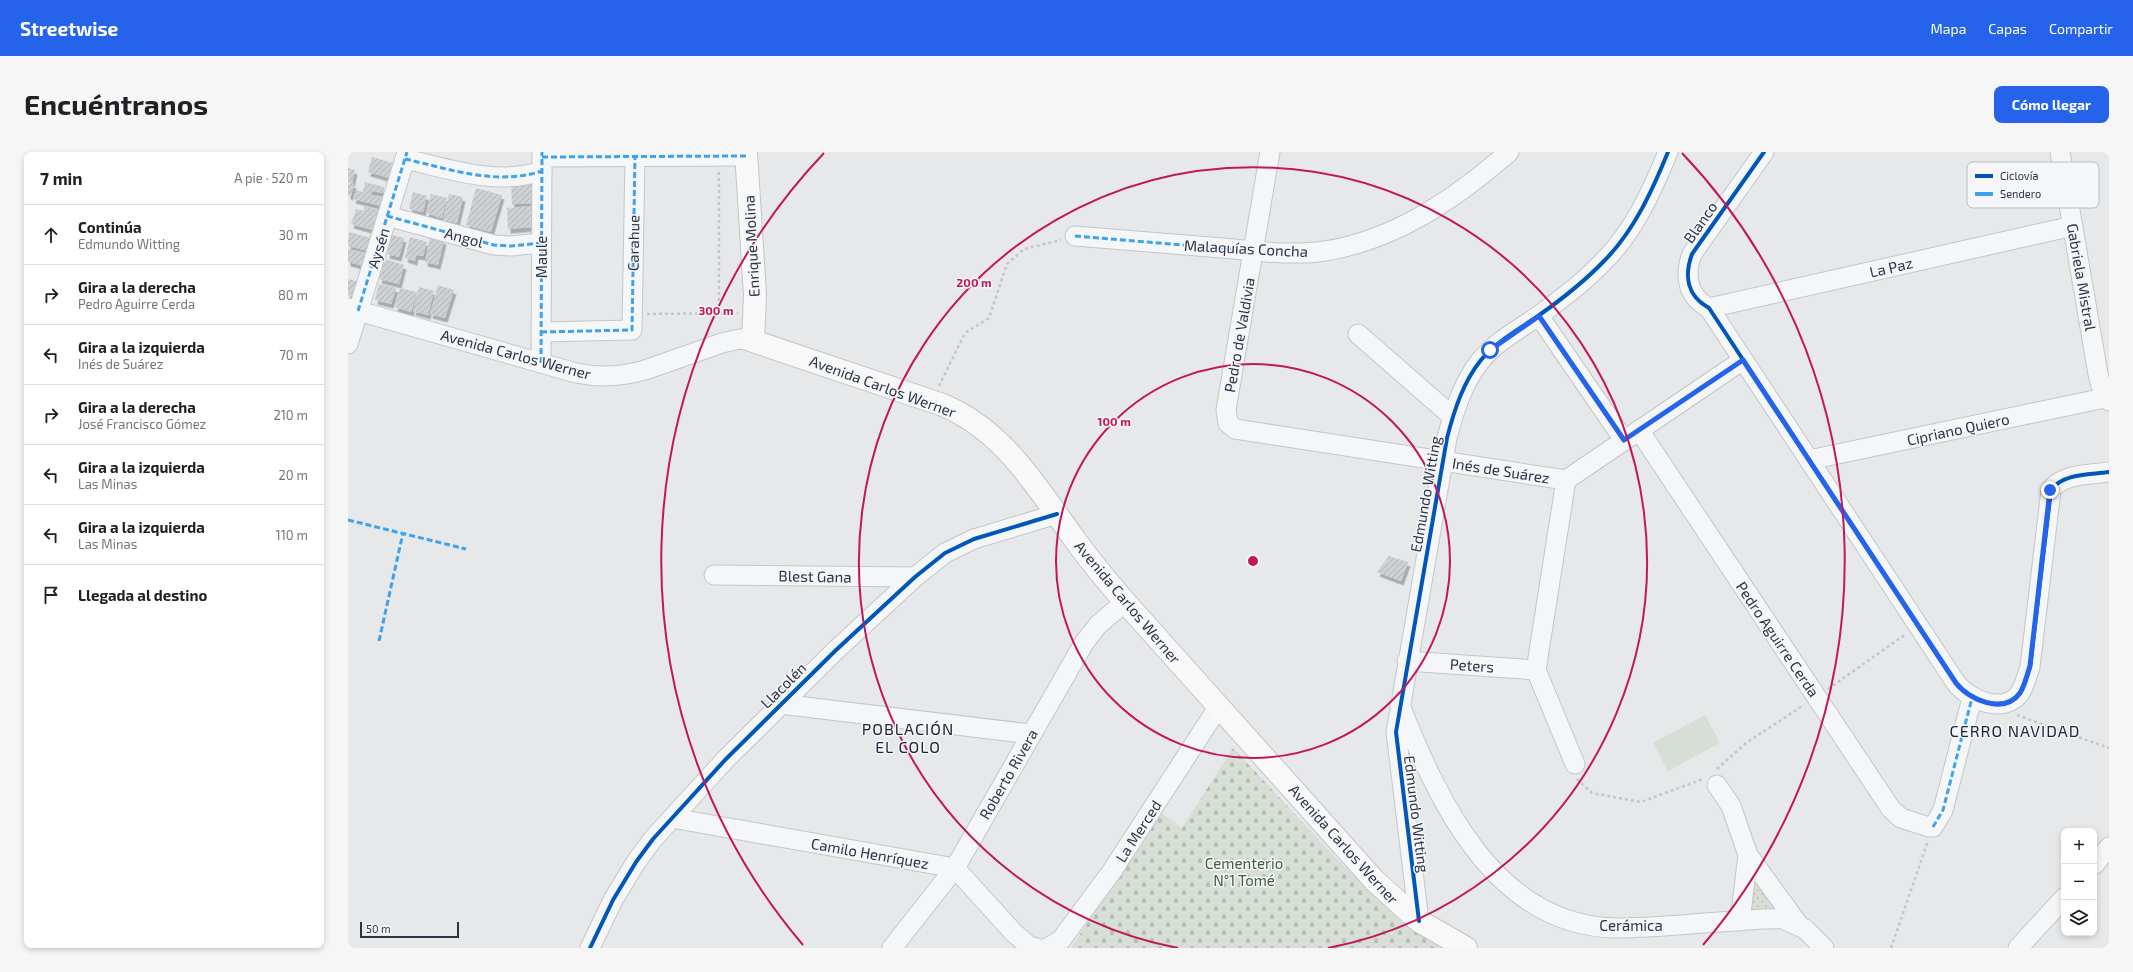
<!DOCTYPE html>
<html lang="es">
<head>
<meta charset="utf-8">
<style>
  body { margin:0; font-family:"Exo 2",sans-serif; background:#f6f6f6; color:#202124 }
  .controls { position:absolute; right:12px; bottom:12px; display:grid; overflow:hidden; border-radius:8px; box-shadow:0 2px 6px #0003 }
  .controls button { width:36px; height:36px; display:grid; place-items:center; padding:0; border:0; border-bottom:1px solid #e0e0e0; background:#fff; color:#202124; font:20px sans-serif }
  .scale { position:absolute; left:12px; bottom:10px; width:99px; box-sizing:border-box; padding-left:4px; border:2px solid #2b3445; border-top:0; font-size:11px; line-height:14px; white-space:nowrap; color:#2b3445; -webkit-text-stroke:3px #f4f6f9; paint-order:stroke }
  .stop { position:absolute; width:12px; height:12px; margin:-9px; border:3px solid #2563eb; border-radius:50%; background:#fff }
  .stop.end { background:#2563eb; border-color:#fff; box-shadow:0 1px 4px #0008 }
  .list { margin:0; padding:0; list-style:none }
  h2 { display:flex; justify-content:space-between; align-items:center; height:52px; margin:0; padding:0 16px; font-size:17px }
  h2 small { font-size:13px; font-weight:400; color:#757577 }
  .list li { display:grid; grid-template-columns:26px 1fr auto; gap:12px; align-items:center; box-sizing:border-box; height:60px; padding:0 16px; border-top:1px solid #e0e0e0 }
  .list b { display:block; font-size:15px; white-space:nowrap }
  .list p { margin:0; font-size:13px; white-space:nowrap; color:#757577 }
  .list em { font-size:13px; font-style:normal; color:#757577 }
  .icon { flex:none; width:22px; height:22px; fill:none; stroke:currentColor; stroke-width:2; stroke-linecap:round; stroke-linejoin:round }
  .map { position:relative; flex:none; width:1761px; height:796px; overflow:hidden; border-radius:8px }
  header { display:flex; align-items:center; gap:24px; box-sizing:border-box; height:56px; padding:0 20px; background:#2563eb; color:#fff }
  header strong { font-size:19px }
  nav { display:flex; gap:22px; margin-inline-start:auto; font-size:14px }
  .intro { display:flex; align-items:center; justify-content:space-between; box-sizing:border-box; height:96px; padding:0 24px }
  h1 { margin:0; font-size:28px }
  .button { padding:10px 18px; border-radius:8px; background:#2563eb; color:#fff; font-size:14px; font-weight:700 }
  main { display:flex; gap:24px; padding:0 24px }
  aside { flex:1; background:#fff; border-radius:8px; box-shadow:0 2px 6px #0003 }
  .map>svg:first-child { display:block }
</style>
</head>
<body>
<header>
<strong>Streetwise</strong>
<nav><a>Mapa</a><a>Capas</a><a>Compartir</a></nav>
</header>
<div class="intro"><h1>Encuéntranos</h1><a class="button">Cómo llegar</a></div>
<main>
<aside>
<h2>7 min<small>A pie · 520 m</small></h2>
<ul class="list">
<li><svg class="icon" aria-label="ahead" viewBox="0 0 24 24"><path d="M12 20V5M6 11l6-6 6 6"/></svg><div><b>Continúa</b><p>Edmundo Witting</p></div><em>30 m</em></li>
<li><svg class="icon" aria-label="right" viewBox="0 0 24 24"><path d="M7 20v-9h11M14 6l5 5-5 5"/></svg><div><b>Gira a la derecha</b><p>Pedro Aguirre Cerda</p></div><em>80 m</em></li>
<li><svg class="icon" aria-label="left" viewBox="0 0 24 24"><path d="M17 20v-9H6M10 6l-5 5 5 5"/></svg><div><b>Gira a la izquierda</b><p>Inés de Suárez</p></div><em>70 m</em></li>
<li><svg class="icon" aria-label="right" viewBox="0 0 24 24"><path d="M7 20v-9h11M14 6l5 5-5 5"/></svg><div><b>Gira a la derecha</b><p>José Francisco Gómez</p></div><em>210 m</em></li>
<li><svg class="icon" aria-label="left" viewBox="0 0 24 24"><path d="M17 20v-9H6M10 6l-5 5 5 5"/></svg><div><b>Gira a la izquierda</b><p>Las Minas</p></div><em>20 m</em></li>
<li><svg class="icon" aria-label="left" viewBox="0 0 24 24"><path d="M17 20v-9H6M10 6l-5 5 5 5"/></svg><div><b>Gira a la izquierda</b><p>Las Minas</p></div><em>110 m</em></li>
<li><svg class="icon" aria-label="arrive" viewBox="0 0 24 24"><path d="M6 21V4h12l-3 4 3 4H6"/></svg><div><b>Llegada al destino</b></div></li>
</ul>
</aside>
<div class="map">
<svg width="1761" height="796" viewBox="0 0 1761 796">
  <defs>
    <pattern id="grass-dots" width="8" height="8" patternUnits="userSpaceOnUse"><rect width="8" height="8" fill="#d6ded6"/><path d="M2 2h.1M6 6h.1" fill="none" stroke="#b8bfb9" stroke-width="1.8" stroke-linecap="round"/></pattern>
    <pattern id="cemetery-stones" width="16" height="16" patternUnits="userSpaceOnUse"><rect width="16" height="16" fill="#d6ded6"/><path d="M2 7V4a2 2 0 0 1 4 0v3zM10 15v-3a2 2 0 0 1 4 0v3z" fill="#b8bfb9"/></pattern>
    <pattern id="building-hatch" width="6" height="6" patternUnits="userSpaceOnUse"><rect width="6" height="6" fill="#ced0d3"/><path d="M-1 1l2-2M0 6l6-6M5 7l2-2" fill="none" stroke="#b1b3b6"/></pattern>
    <filter id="shadow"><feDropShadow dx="2.5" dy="4.5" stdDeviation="0" flood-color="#0004"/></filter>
  </defs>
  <rect width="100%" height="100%" fill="#e6e8ea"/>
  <!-- grass -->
  <polygon fill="url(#grass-dots)" points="1402,718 1435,758 1397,763"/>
  <!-- cemetery -->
  <polygon fill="url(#cemetery-stones)" points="885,596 993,711 1052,768 1099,796 723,796 812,660 834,676"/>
  <!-- garden -->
  <polygon fill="#d6ded6" points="1357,563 1372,591 1320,619 1305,591"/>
  <!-- building -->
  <g fill="url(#building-hatch)" filter="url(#shadow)">
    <polygon points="24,5 45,11 41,26 20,20"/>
    <polygon points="0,16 7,18 4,31 0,30"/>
    <polygon points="17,30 36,35 35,41 24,39 23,43 35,46 33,54 5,47 8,38 15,40"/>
    <polygon points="184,30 185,51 164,52 163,31"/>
    <polygon points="0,31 6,32 3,44 0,43"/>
    <polygon points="128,36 154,43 143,80 118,73"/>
    <polygon points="65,40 79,44 75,60 61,57"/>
    <polygon points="83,42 99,46 94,66 78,61"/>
    <polygon points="101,42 115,45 109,71 95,68"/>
    <polygon points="17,54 34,59 28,79 3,72 8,57 15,59"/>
    <polygon points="184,54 186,75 160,77 159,56"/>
    <polygon points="1,80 23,86 20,99 0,94"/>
    <polygon points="44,83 56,86 51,105 39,102"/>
    <polygon points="62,85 79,90 75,104 68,103 67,109 57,106"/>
    <polygon points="82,85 96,88 90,113 77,110"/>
    <polygon points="0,97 19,101 16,114 0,110"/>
    <polygon points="37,107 56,113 51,132 31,127"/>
    <polygon points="0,127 16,131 8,145 0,143"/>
    <polygon points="31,132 48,136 43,152 27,148"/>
    <polygon points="90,133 106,138 97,166 82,162"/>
    <polygon points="71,135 86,139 80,163 65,159"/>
    <polygon points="52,136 69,140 63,160 47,155"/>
    <polygon points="1041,404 1060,410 1053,429 1029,420"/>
  </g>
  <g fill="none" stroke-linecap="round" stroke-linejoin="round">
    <!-- minor casing -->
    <g stroke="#c4c6c8" stroke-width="21">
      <g id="minor">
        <polyline points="922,0 878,258 880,271 887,277 1218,328 1395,208"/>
        <path d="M1416 0 1344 102C1336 124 1339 144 1361 156L1608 531C1621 548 1656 563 1672 541 1677 533 1679 523 1682 515L1703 338C1715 321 1742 323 1761 320"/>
        <polyline points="1712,0 1750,222 1753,234 1761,249"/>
        <polyline points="194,5 398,4"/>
        <path d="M57 7C102 17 148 34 194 19"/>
        <polyline points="39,64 146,93 163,94 193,91"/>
        <path d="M727 84C776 88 825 92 874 96 908 99 943 104 977 99 1048 88 1108 46 1161 0"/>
        <path d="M0 156 228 221C252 226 273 225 297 218L374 191 392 187 405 189"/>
        <polyline points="1361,156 1725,74"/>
        <polyline points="1191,164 1276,288"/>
        <polyline points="193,180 284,178 287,4"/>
        <polyline points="1010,182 1105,265"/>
        <polyline points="0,192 59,0"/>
        <polyline points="193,211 194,0"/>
        <polyline points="1291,278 1543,657 1553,666 1581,675 1585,675 1595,658 1624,546"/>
        <polyline points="1461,308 1761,245"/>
        <polyline points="1218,328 1188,518 1227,612"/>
        <polyline points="366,423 567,425"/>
        <polyline points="1059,509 1188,518"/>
        <polyline points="432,552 683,582"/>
        <path d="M1052 553C1090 649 1147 774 1268 776 1308 776 1347 771 1387 769 1403 768 1419 766 1435 767L1457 777 1476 796"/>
        <polyline points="1369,633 1383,654 1400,703 1450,772"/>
        <polyline points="324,666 607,716 666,781 681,794 689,796"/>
        <polyline points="1746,713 1761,695"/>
        <path d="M1071 769 1048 580 1099 286C1106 259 1115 230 1133 208 1149 189 1170 178 1190 164 1214 147 1236 130 1256 109 1286 79 1304 39 1320 0"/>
        <polyline points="1392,769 1400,703"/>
        <polyline points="242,796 265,748 288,710 305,687 377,608 487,499 567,425 597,401 626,387 709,362"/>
        <polyline points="544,796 607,716 736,491 750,473 777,450"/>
        <polyline points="699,796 713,788 764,719 871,554"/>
        <polyline points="1670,796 1716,746"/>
      </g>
    </g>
    <!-- major casing -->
    <g stroke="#c2c5c8" stroke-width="24">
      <path id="major" d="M398 0 407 143 405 189 595 253C656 279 688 334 725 385 741 408 759 429 777 450L1026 728 1071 769 1118 796"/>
    </g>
    <!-- path -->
    <g stroke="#c5c6ca" stroke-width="2.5" stroke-dasharray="3 3" stroke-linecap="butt">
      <polyline points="371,161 371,20"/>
      <polyline points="299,162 390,161"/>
      <polyline points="591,234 617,181 641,166 659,112 676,97 713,88"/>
      <polyline points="1480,537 1558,482"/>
      <polyline points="1669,563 1761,596"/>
      <polyline points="1369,617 1398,591 1456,553"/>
      <polyline points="1229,627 1244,641 1293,650 1355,627"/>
      <polyline points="1543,796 1580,689"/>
    </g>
    <!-- minor -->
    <use href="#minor" stroke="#f5f6f7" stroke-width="19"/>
    <!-- major -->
    <use href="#major" stroke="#f8f8f8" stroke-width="22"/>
    <!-- quiet -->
    <g stroke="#3ea3ec" stroke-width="3" stroke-dasharray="6 3" stroke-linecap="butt">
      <polyline points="194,5 398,4"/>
      <path d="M57 7C102 17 148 34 194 19"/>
      <polyline points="39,64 146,93 163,94 193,91"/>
      <polyline points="727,84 906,99"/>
      <polyline points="10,159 59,0"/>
      <polyline points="193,180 284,178 287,4"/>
      <polyline points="193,211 194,0"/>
      <polyline points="0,368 118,397"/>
      <polyline points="31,489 55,381"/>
      <polyline points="1585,675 1595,658 1624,546"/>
    </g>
    <!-- cycleway casing -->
    <g stroke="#f4f6f9" stroke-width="6">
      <g id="cycleway">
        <path d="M1416 0 1344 102C1336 124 1339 144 1361 156L1608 531C1621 548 1656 563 1672 541 1677 533 1679 523 1682 515L1703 338C1715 321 1742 323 1761 320"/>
        <path d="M1071 769 1048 580 1099 286C1106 259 1115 230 1133 208 1149 189 1170 178 1190 164 1214 147 1236 130 1256 109 1286 79 1304 39 1320 0"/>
        <polyline points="242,796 265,748 288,710 305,687 377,608 487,499 567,425 597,401 626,387 709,362"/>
      </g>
    </g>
    <!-- cycleway -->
    <use href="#cycleway" stroke="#0057b8" stroke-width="4"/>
  </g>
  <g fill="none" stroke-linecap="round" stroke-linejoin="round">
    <!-- route -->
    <path stroke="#2563eb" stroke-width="5" d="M1142 198 1191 164 1276 288 1395 208 1608 531C1621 548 1656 563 1672 541 1677 533 1679 523 1682 514L1702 338"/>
  </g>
  <!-- distance rings -->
  <g fill="none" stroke="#c2185b" stroke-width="2">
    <circle cx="905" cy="409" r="197"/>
    <path d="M830 796A394 394 0 1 1 980 796"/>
    <path d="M455 793A592 592 0 0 1 476 1M1334 1A592 592 0 0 1 1355 793"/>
  </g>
  <g text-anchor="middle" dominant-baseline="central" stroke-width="3" stroke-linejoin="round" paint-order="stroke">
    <!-- street labels -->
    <g font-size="15" fill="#2b3445" stroke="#f4f6f9">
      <text transform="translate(1352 70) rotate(-55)">Blanco</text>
      <text transform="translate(116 85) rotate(15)">Angol</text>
      <text transform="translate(285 91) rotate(-89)">Carahue</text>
      <text transform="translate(403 94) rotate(-93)">Enrique Molina</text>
      <text transform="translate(30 96) rotate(-73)">Aysén</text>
      <text transform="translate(898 96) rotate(3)">Malaquías Concha</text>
      <text transform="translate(193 105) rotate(-90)">Maule</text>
      <text transform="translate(1543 115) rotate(-13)">La Paz</text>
      <text transform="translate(1734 125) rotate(80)">Gabriela Mistral</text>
      <text transform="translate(891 183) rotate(-80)">Pedro de Valdivia</text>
      <text transform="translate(168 202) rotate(15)">Avenida Carlos Werner</text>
      <text transform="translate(535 234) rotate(20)">Avenida Carlos Werner</text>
      <text transform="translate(1610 277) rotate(-12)">Cipriano Quiero</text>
      <text transform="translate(1153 318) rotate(9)">Inés de Suárez</text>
      <text transform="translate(1077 342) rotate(-80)">Edmundo Witting</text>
      <text transform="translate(467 424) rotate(1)">Blest Gana</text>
      <text transform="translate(780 450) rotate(50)">Avenida Carlos Werner</text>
      <text transform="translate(1430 487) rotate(56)">Pedro Aguirre Cerda</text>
      <text transform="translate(1124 513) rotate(4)">Peters</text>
      <text transform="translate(435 533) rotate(-45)">Llacolén</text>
      <text transform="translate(660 622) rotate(-60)">Roberto Rivera</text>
      <text transform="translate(1069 662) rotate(83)">Edmundo Witting</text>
      <text transform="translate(790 679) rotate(-57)">La Merced</text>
      <text transform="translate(996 692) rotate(48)">Avenida Carlos Werner</text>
      <text transform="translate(522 701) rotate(10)">Camilo Henríquez</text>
      <text x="1283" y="773">Cerámica</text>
    </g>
    <!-- park labels -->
    <g font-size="15" fill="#3f6138" stroke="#f4f6f9">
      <text x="896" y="711">Cementerio<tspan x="896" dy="17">N°1 Tomé</tspan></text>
    </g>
    <!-- neighbourhood labels -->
    <g font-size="16" letter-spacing="1" fill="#1d2536" stroke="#f4f6f9">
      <text x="560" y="576">POBLACIÓN<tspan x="560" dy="18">EL COLO</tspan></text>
      <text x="1667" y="578">CERRO NAVIDAD</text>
    </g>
  </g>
  <!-- legend -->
  <rect x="1619" y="10" width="132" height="46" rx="6" fill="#f4f6f9" stroke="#b8bcc3" stroke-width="1"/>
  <rect x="1627" y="22" width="18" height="4" fill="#0057b8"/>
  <rect x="1627" y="40" width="18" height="4" fill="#3ea3ec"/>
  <g font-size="11" fill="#2b3445">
    <text x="1652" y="28">Ciclovía</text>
    <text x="1652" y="46">Sendero</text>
  </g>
  <circle cx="905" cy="409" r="6" fill="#c2185b" stroke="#f4f6f9" stroke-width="2"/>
  <g font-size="12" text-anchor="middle" font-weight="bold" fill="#c2185b" stroke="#f4f6f9" stroke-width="3" stroke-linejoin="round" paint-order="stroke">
    <text x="626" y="135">200 m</text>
    <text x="368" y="163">300 m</text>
    <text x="766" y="274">100 m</text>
  </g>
</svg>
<div class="controls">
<button>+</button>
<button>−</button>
<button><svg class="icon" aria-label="layers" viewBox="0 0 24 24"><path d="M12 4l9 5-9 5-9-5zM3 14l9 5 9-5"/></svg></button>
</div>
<div class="scale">50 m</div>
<div class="stop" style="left:1142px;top:198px"></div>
<div class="stop end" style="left:1702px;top:338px"></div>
</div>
</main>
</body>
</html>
